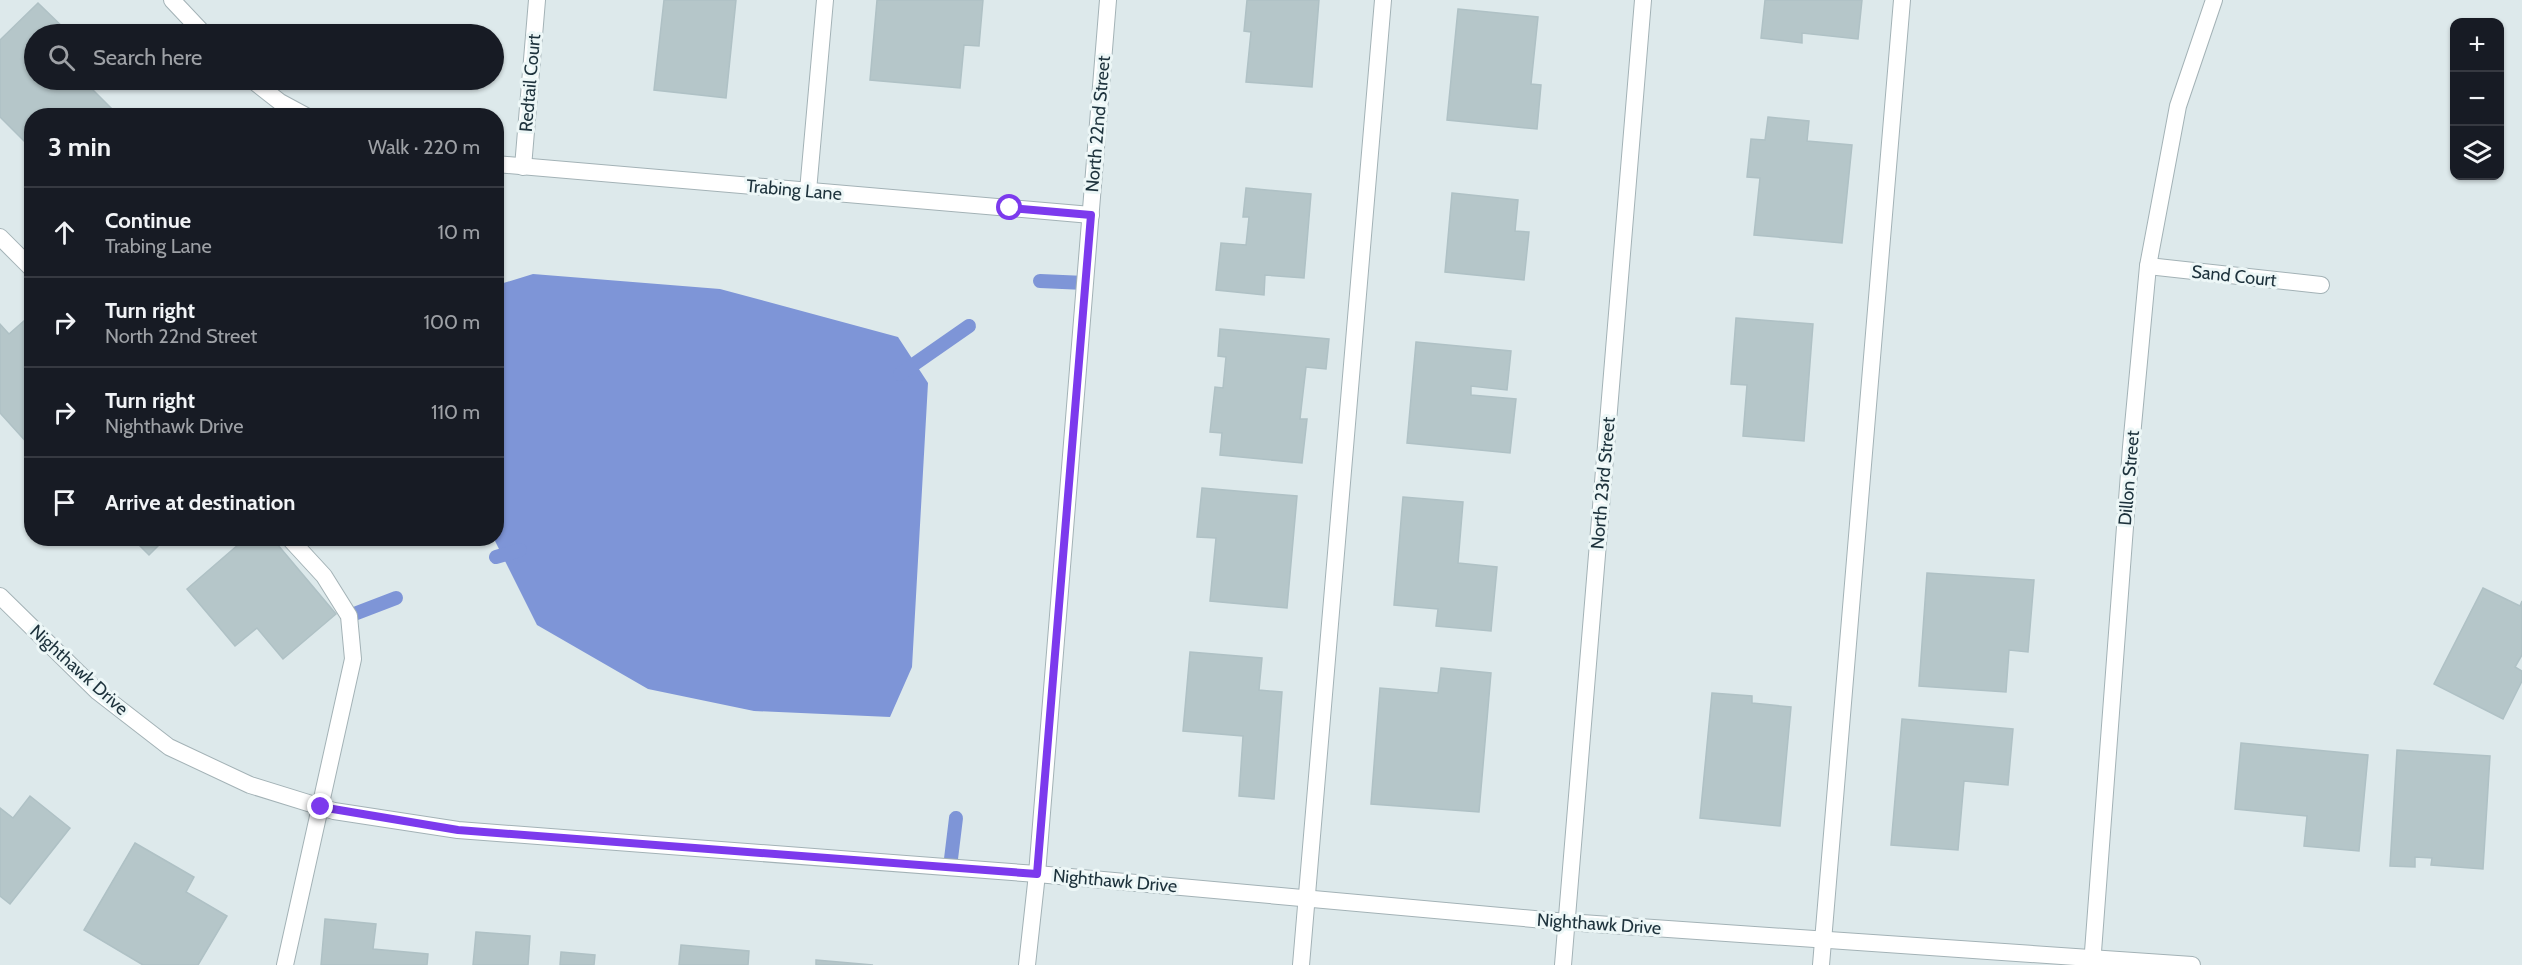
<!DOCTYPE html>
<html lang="en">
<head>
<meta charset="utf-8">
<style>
  body { margin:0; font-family:Cabin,sans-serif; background:#242831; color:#f1f3f6 }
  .controls { position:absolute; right:18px; top:18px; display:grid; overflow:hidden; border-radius:12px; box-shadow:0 2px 4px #0004 }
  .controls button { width:54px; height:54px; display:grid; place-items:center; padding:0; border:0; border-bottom:2px solid #363941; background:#171b24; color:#f1f3f6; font:30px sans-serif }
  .stop { position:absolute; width:18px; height:18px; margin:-14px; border:4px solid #7c3aed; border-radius:50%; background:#fff }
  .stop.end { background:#7c3aed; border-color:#fff; box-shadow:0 2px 6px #0008 }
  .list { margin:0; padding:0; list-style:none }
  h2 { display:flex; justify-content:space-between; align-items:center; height:78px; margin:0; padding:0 24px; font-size:26px }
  h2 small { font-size:20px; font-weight:400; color:#9ea1a6 }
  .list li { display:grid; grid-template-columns:39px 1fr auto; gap:18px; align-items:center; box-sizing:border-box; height:90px; padding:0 24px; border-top:2px solid #363941 }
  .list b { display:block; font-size:22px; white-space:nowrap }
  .list p { margin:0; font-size:20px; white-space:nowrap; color:#9ea1a6 }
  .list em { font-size:20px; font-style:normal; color:#9ea1a6 }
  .icon { flex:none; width:33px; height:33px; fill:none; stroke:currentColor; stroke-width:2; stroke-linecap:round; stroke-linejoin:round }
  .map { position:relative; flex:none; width:2522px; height:965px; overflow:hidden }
  .search { position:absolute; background:#171b24; box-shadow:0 2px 4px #0004; left:24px; top:24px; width:480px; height:66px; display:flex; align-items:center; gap:15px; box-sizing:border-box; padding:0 21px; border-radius:33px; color:#9ea1a6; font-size:22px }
  .panel { position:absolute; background:#171b24; box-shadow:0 2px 4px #0004; left:24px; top:108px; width:480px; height:438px; border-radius:24px }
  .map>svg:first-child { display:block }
</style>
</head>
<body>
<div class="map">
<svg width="2522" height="965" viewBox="0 0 2522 965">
  <rect width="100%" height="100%" fill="#dde9eb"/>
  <!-- water -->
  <polygon fill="#7e95d7" points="533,274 720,289 898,337 928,383 912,667 890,717 754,711 648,689 537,625 494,539 496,538 497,285"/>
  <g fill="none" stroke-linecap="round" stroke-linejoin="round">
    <!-- stream -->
    <g stroke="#7e95d7" stroke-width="14">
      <polyline points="1040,281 1085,283"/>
      <polyline points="900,374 969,326"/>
      <polyline points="496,557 520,550"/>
      <polyline points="349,616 396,598"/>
      <polyline points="950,867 956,818"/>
    </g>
  </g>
  <!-- building -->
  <g fill="#b5c6c9" stroke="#afc1c5" stroke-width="1.5">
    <polygon points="664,0 736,0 726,98 654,90"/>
    <polygon points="877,0 983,0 979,46 964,45 960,88 870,80"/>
    <polygon points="1247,0 1319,0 1312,87 1246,82 1251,32 1244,31"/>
    <polygon points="1765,0 1862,0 1858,39 1802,33 1802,43 1761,38"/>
    <polygon points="38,3 70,34 34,34 34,80 64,80 69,87 76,80 83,80 118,115 32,116 32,149 0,117 0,40"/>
    <polygon points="1458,9 1538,17 1531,84 1541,85 1537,129 1447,120"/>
    <polygon points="1768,117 1809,121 1807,141 1852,145 1842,243 1754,235 1760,178 1747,177 1751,139 1765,140"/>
    <polygon points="1246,188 1311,194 1304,278 1265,275 1264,295 1216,290 1221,243 1246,245 1249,217 1243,217"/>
    <polygon points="1452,193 1518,200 1515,231 1529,232 1524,280 1445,272"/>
    <polygon points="32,314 32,445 30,446 0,413 0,324 9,334"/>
    <polygon points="1736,318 1813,324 1804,441 1743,436 1747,385 1731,384"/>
    <polygon points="1220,329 1329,339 1326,369 1306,367 1300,419 1307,419 1302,463 1220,455 1222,433 1210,432 1215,387 1223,388 1226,357 1218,356"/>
    <polygon points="1416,342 1511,351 1507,390 1471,386 1471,395 1516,399 1510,453 1407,443"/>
    <polygon points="1202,488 1297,496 1287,608 1210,601 1216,538 1197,537"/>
    <polygon points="1403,497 1463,502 1458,563 1497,567 1491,631 1436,626 1438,609 1394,605"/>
    <polygon points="132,538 166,538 149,555"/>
    <polygon points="246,538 272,538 336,614 283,659 257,628 235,646 187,589"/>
    <polygon points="1927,573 2034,580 2028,652 2009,650 2006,692 1919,686"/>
    <polygon points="2483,588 2520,606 2522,601 2522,655 2515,667 2522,671 2522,681 2503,719 2434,684"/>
    <polygon points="1190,652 1262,658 1259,690 1282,692 1274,799 1239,796 1243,736 1183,731"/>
    <polygon points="1441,668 1491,673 1479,812 1371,804 1380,688 1438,693"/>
    <polygon points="1712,693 1752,696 1752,703 1791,707 1780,826 1700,818"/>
    <polygon points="1902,719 2013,729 2008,785 1964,781 1958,850 1891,845"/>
    <polygon points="2241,743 2368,755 2359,851 2304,846 2307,816 2235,809"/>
    <polygon points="2397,750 2490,756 2483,869 2431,865 2432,858 2415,857 2415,867 2390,866"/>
    <polygon points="30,796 70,828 10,904 0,896 0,808 13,818"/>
    <polygon points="135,843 194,877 186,892 227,916 198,965 143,965 84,930"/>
    <polygon points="325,919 376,924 373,949 428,954 427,965 321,965"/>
    <polygon points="476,932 530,936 528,965 473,965"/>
    <polygon points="681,945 749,951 748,965 679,965"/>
    <polygon points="561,952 595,955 594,965 560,965"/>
    <polygon points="816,960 873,965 816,965"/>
  </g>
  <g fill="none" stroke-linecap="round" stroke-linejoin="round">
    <!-- service casing -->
    <g stroke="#a3b2b6" stroke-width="18">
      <g id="service">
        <polyline points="808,191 825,0"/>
        <polyline points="0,237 32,269"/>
        <polyline points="285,965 353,659 349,616 324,576 289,538"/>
        <polyline points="1301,965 1383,0"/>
        <polyline points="1821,965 1902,0"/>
      </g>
    </g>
    <!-- minor casing -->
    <g stroke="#a3b2b6" stroke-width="18">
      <g id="minor">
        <polyline points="172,0 204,34"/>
        <polyline points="252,80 280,102 306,116"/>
        <polyline points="496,164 1091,215"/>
        <polyline points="523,167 537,0"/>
        <polyline points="2148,266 2321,285"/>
        <polyline points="0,596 98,692 169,747 250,785 334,811 458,830 1037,874 1567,922 2192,965"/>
        <polyline points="1563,965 1643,0"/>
        <polyline points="2092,965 2131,447 2148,266 2178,106 2214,0"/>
      </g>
    </g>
    <!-- tertiary casing -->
    <g stroke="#a3b2b6" stroke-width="18">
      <polyline id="tertiary" points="1027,965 1037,874 1108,0"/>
    </g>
    <!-- service -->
    <use href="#service" stroke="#fff" stroke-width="16"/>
    <!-- minor -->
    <use href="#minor" stroke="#fff" stroke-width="16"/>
    <!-- tertiary -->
    <use href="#tertiary" stroke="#fff" stroke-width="16"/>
  </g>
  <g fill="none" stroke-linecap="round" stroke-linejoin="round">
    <!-- route -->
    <polyline stroke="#7c3aed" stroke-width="8" points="321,807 458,830 1037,874 1091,215 1010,208"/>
  </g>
  <g text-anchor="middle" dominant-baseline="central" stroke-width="6" stroke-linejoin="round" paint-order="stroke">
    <!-- street labels -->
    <g font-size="18" fill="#1d323c" stroke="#edf7f7">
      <text transform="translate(530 83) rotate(-85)">Redtail Court</text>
      <text transform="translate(1098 124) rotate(-85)">North 22nd Street</text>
      <text transform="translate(794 190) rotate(5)">Trabing Lane</text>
      <text transform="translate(2234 276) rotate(6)">Sand Court</text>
      <text transform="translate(2129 478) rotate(-85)">Dillon Street</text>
      <text transform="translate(1603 483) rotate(-85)">North 23rd Street</text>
      <text transform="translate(79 670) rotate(42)">Nighthawk Drive</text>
      <text transform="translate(1115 881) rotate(5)">Nighthawk Drive</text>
      <text transform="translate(1599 924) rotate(4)">Nighthawk Drive</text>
    </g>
  </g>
</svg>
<div class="controls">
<button>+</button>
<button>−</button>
<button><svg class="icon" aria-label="layers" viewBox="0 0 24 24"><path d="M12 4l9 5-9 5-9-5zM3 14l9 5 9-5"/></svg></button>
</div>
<div class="stop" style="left:1010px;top:208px"></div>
<div class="stop end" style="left:321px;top:807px"></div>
<div class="search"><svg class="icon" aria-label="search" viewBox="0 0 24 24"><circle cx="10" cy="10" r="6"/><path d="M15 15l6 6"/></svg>Search here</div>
<section class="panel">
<h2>3 min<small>Walk · 220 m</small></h2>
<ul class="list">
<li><svg class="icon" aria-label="ahead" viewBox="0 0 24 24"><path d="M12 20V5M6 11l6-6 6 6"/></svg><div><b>Continue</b><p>Trabing Lane</p></div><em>10 m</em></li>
<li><svg class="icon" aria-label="right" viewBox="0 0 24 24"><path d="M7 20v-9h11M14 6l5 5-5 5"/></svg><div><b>Turn right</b><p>North 22nd Street</p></div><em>100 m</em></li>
<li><svg class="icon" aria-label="right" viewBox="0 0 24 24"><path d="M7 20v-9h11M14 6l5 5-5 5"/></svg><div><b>Turn right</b><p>Nighthawk Drive</p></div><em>110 m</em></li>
<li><svg class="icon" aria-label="arrive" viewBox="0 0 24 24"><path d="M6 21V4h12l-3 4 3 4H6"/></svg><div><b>Arrive at destination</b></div></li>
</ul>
</section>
</div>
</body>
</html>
